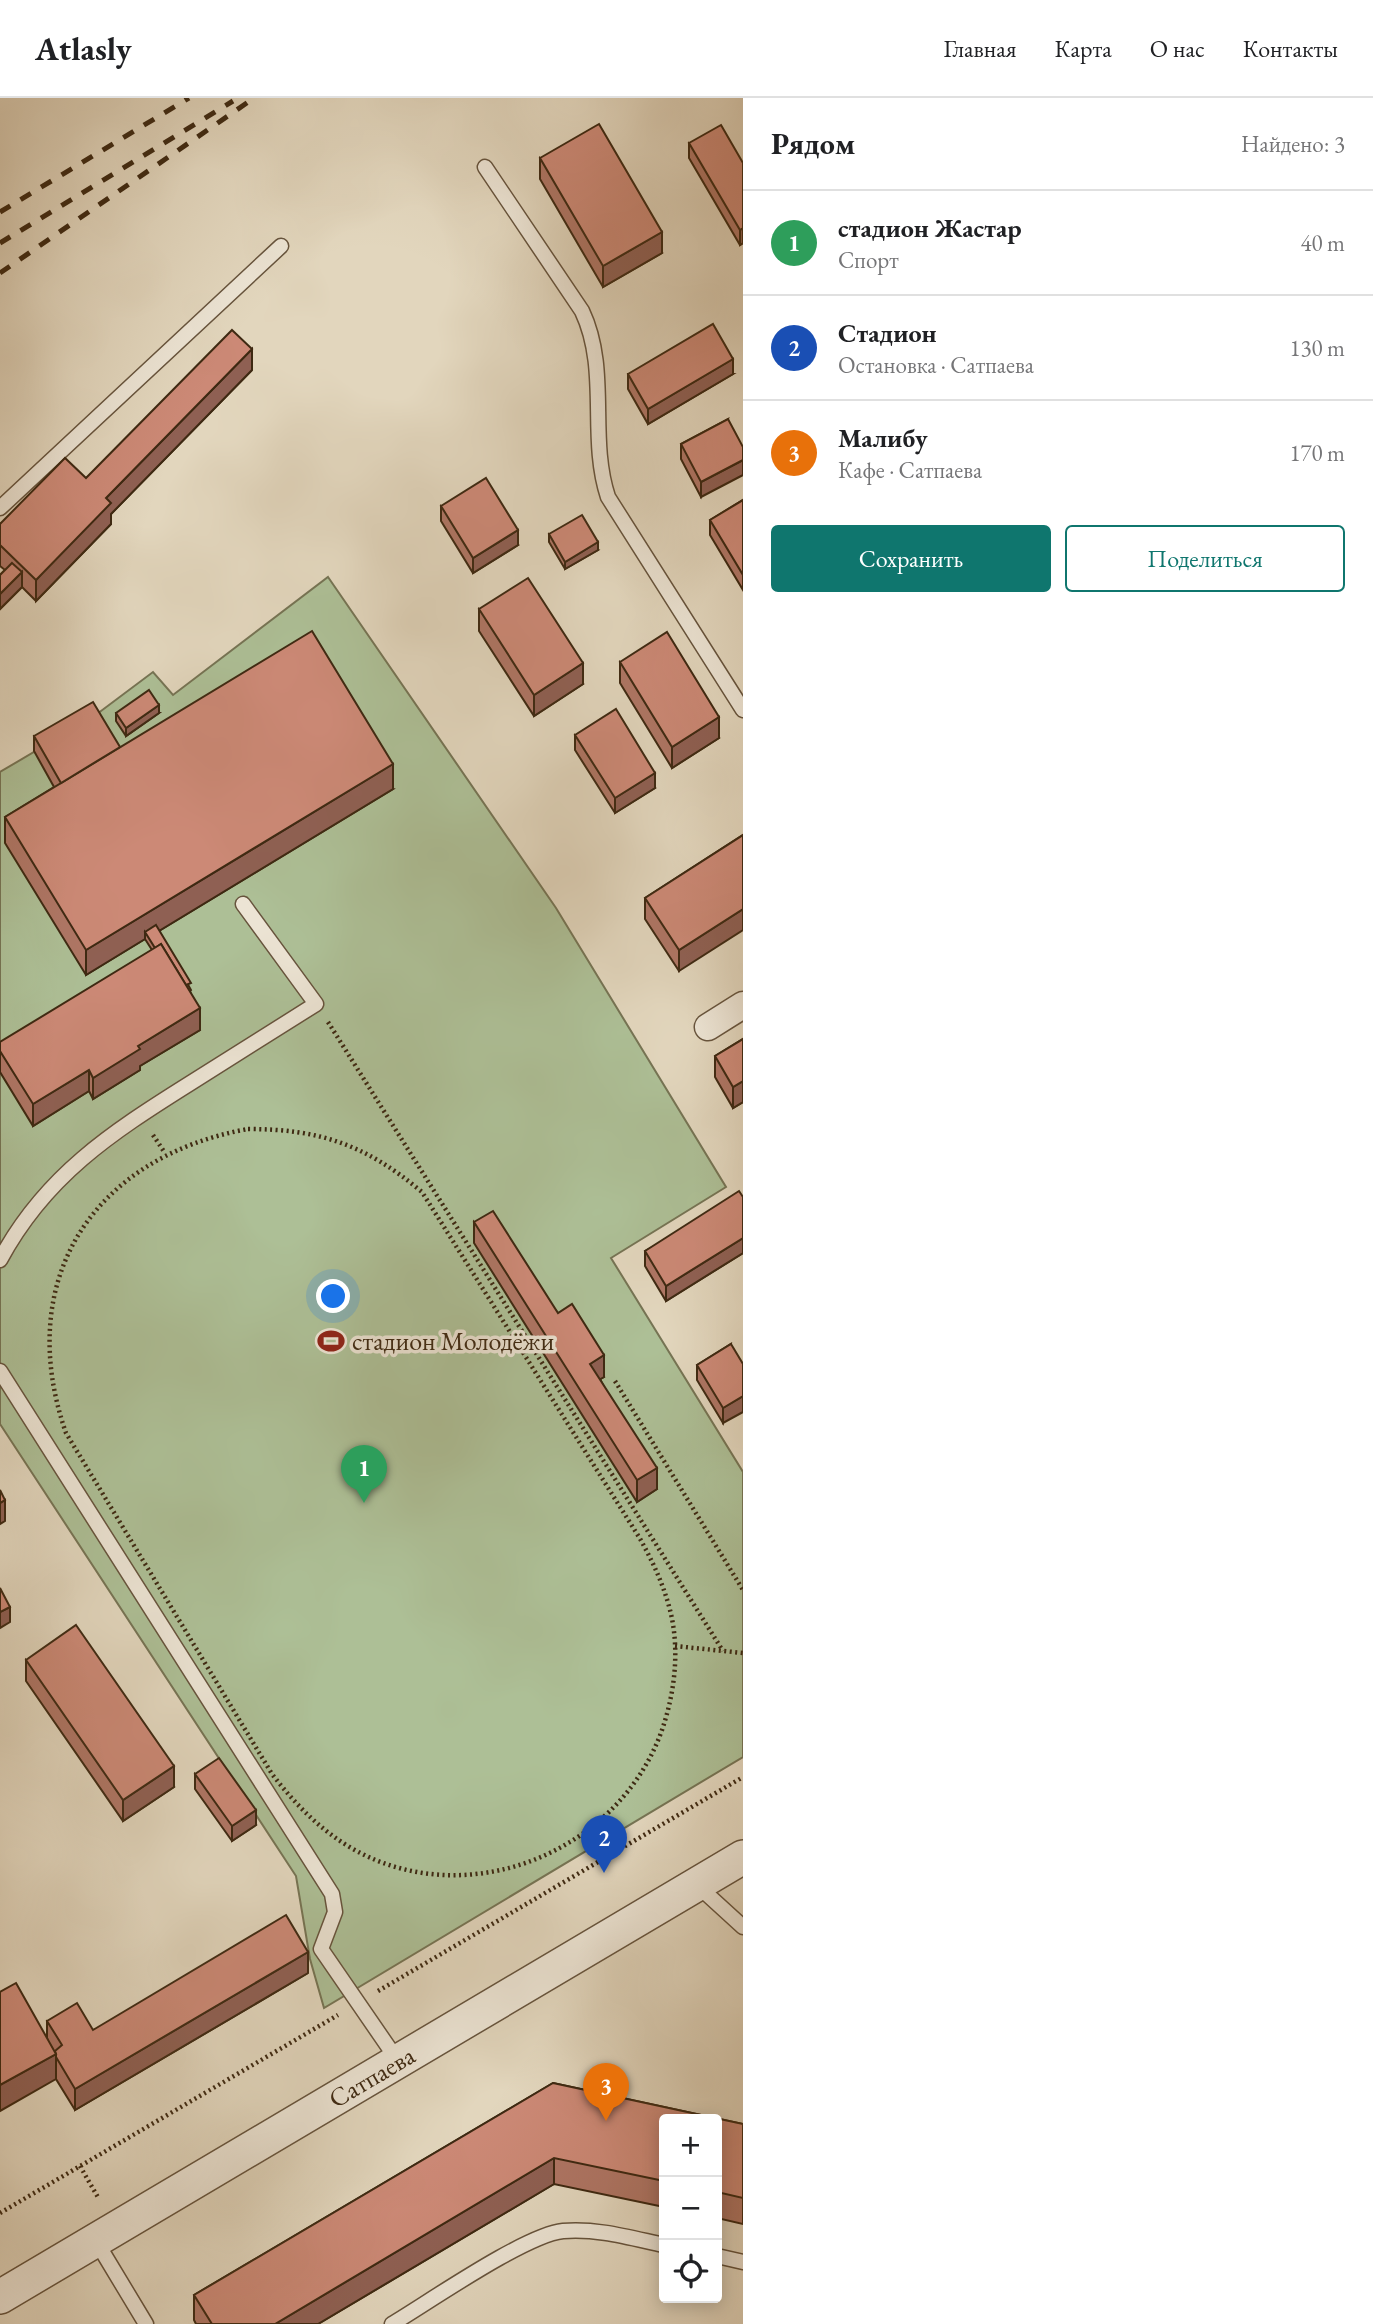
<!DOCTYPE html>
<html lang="ru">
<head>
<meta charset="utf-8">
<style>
  body { margin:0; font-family:"EB Garamond",serif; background:#f6f6f6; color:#202124 }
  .controls { position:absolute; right:21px; bottom:21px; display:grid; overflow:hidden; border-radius:7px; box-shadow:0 4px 18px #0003 }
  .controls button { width:63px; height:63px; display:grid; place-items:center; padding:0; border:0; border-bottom:2px solid #e0e0e0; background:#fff; color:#202124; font:35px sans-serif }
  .you { position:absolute; left:334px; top:1199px; width:24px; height:24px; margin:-18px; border:5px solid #fff; border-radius:50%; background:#1a73e8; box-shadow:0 0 0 10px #1a73e833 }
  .badge { display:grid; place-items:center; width:46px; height:46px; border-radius:50%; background:#0f766e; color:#fff; font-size:23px; font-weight:700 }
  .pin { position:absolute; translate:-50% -58px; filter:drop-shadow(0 2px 4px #0008) }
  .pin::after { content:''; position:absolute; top:37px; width:24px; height:21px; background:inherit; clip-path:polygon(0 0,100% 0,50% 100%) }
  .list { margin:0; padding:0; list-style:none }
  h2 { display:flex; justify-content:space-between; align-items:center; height:91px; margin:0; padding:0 28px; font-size:30px }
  h2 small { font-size:23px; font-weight:400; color:#757577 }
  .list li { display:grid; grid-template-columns:46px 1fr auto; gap:21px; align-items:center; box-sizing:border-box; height:105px; padding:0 28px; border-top:2px solid #e0e0e0 }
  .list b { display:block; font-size:26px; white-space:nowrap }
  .list p { margin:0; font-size:23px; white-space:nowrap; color:#757577 }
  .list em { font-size:23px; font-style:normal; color:#757577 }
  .actions { display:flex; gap:14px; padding:21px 28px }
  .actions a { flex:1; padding:16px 0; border:2px solid #0f766e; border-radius:7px; text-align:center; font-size:24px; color:#0f766e }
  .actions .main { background:#0f766e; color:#fff }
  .icon { flex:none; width:38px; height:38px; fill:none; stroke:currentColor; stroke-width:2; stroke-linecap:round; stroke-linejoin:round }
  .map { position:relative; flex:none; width:743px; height:2226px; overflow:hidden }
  header { display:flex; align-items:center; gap:42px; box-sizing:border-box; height:98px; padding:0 35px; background:#fff; border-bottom:2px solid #e0e0e0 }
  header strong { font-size:33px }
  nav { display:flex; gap:38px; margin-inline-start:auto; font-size:24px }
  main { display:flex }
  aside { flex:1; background:#fff }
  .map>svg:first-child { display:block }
</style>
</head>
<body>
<header>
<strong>Atlasly</strong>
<nav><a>Главная</a><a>Карта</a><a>О нас</a><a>Контакты</a></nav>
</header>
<main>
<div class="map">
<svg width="743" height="2226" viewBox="0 0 743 2226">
  <rect width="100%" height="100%" fill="#e2d6bd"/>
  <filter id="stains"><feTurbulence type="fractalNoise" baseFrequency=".00286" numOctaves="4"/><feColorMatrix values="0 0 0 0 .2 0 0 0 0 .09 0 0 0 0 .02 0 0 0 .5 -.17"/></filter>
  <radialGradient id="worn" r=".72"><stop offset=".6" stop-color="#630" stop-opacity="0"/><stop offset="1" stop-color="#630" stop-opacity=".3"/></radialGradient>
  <!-- green -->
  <polygon fill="#adbf96" stroke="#767454" stroke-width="2" points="328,479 556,810 726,1089 611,1160 743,1374 743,1659 324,1910 310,1861 296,1778 0,1326 0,674 93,619 153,574 173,597"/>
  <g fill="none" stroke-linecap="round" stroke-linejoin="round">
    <!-- service casing -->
    <g stroke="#67543d" stroke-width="17">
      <g id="service">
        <path d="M485 69 582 213C610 272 588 339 608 399L743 612"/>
        <polyline points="0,410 281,148"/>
        <path d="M0 1162C45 1078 111 1035 189 986 232 959 274 932 316 906L243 806"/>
        <polyline points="0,1273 332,1796 335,1814 321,1851 398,1963"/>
        <polyline points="697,1787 743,1829"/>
        <polyline points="96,2143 146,2226"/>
        <polyline points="717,2158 743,2164"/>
        <path d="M392 2226C429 2204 525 2137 563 2133 597 2130 631 2140 664 2147"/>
      </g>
    </g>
    <!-- minor casing -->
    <g stroke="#67543d" stroke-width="29">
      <polyline id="minor" points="708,929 743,907"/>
    </g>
    <!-- tertiary casing -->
    <g stroke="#67543d" stroke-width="36">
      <g id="tertiary">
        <path id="s1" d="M0 2199 743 1759"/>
      </g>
    </g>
    <!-- path -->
    <g stroke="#3e2912" stroke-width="4.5" stroke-dasharray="2 3.5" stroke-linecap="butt">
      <polyline points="328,924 723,1553"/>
      <path d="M248 1031C320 1031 366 1047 422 1094L639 1439C652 1462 663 1485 670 1512 680 1551 675 1594 662 1632 619 1754 468 1816 353 1751 320 1732 295 1706 272 1676L66 1335C13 1183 92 1059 248 1031Z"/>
      <polyline points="153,1037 165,1055"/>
      <polyline points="615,1283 743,1492"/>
      <polyline points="675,1548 743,1555"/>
      <polyline points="378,1893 743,1679"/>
      <polyline points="80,2068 99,2101"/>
      <polyline points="0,2115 338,1917"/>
    </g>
    <!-- service -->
    <use href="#service" stroke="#ece4d4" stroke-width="14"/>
    <!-- minor -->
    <use href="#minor" stroke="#ece4d4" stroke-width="26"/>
    <!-- tertiary -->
    <use href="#tertiary" stroke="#ece4d4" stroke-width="33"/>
    <!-- rail -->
    <g stroke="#3e2912" stroke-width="5" stroke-dasharray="12 12" stroke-linecap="butt">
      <polyline points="0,114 189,0"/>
      <polyline points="0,145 233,3"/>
      <polyline points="0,175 254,0"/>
    </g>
  </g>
  <!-- wall -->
  <g fill="#af7665" stroke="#3e2912" stroke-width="2">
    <polygon points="689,45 743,65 743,145 740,147 689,60"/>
    <polygon points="540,60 662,155 603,189 540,81"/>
    <polygon points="252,272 111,416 111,426 36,503 22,489 0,511 0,477 5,472 0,468 0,426 86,380"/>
    <polygon points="628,276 733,276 648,326 628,291"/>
    <polygon points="728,321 701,399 681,361 681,346"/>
    <polygon points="743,402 743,492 710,437 710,422"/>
    <polygon points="441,408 518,447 473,475 441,423"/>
    <polygon points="549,436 598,452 565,471 549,444"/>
    <polygon points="479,511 583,586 534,618 479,533"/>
    <polygon points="620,564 719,640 672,670 620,585"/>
    <polygon points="116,615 159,615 126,638 116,623"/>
    <polygon points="575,637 655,690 615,715 575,652"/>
    <polygon points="34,638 120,649 393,691 159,833 191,892 190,893 200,932 140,968 140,972 93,1001 89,993 33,1028 0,974 0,953 152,852 145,841 86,877 5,745 5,719 54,689 34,653"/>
    <polygon points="743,737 679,873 645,821 645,800"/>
    <polygon points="743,941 743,1004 733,1010 715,979 715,958"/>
    <polygon points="743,1099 743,1155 666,1203 645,1168 645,1153"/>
    <polygon points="474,1124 558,1215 604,1279 600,1281 657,1391 637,1404 474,1145"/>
    <polygon points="731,1246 723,1325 697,1282 697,1267"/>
    <polygon points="26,1562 174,1689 123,1723 26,1583"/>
    <polygon points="195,1676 256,1727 232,1743 195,1691"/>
    <polygon points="308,1875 75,2012 56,1981 47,1940 47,1923 93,1932"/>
    <polygon points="553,1985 743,2026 743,2126 717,2120 717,2021 664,2021 664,2109 554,2086 318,2226 196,2226 194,2222 194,2197"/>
  </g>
  <!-- shaded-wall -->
  <g fill="#8f6053" stroke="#3e2912" stroke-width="2">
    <polygon points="743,130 743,145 740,147 740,132"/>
    <polygon points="662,134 662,155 603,189 603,168"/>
    <polygon points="252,251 252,272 111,416 111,426 36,503 36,482 106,400"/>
    <polygon points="733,261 733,276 648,326 648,311"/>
    <polygon points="743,362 743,377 701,399 701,384"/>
    <polygon points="518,432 518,447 473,475 473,460"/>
    <polygon points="598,444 598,452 565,471 565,464"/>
    <polygon points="22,474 22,489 0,511 0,496"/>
    <polygon points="583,565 583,586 534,618 534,597"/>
    <polygon points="159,607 159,615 126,638 126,630"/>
    <polygon points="719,619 719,640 672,670 672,649"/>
    <polygon points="393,666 393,691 149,839 145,834 145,841 86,877 86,852"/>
    <polygon points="655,675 655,690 615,715 615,700"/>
    <polygon points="743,811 743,832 679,873 679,852"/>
    <polygon points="200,910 200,932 140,968 140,972 93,1001 93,980 138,948"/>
    <polygon points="89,972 89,993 33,1028 33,1006"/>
    <polygon points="743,983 743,1004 733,1010 733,989"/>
    <polygon points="743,1140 743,1155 666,1203 666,1188"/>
    <polygon points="604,1257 604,1279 590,1287 590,1266"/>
    <polygon points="743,1298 743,1314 723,1325 723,1310"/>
    <polygon points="657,1370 657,1391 637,1404 637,1382"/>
    <polygon points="5,1402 5,1423 0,1426 0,1405"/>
    <polygon points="10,1509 10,1524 0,1530 0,1514"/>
    <polygon points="174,1668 174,1689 123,1723 123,1702"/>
    <polygon points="256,1712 256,1727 232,1743 232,1728"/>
    <polygon points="308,1854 308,1875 75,2012 75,1991"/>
    <polygon points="56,1956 56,1981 0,2013 0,1987"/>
    <polygon points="554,2060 554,2086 318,2226 275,2226"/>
  </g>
  <!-- building -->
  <g fill="#cc8976" stroke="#3e2912" stroke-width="2">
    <polygon points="599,26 662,134 603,168 540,60"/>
    <polygon points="721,27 743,65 743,130 740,132 689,45"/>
    <polygon points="713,226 733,261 648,311 628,276"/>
    <polygon points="232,232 252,251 106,400 111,405 36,482 0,447 0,426 65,360 86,380"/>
    <polygon points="728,321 743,349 743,362 701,384 681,346"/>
    <polygon points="486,380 518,432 473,460 441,408"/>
    <polygon points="743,402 743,477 710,422"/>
    <polygon points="582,417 598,444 565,464 549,436"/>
    <polygon points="12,465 22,474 0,496 0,477"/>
    <polygon points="528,480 583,565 534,597 479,511"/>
    <polygon points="312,533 393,666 86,852 5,719"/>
    <polygon points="667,534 719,619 672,649 620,564"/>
    <polygon points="149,592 159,607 126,630 116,615"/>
    <polygon points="93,604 120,649 61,685 34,638"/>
    <polygon points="616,611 655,675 615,700 575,637"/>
    <polygon points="743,737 743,811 679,852 645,800"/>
    <polygon points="156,827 191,885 186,887 161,846 155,850 145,834"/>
    <polygon points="161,846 200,910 138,948 140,951 93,980 89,972 33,1006 0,953 0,944"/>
    <polygon points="743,941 743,983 733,989 715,958"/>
    <polygon points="739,1093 743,1099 743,1140 666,1188 645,1153"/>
    <polygon points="493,1113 558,1215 572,1206 604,1257 590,1266 657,1370 637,1382 474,1124"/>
    <polygon points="731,1246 743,1266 743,1298 723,1310 697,1267"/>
    <polygon points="0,1392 5,1402 0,1405"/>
    <polygon points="0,1490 10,1509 0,1514"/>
    <polygon points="76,1527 174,1668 123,1702 26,1562"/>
    <polygon points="219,1660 256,1712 232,1728 195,1676"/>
    <polygon points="286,1817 308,1854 75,1991 56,1959 56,1956 55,1953 62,1947 47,1923 77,1905 93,1932"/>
    <polygon points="16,1885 56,1956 0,1987 0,1894"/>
    <polygon points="553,1985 743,2026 743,2100 717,2094 717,2021 664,2021 664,2083 554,2060 275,2226 212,2226 194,2197"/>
  </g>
  <!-- icons -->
  <defs>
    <g id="stadium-bare" transform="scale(2.1)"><path d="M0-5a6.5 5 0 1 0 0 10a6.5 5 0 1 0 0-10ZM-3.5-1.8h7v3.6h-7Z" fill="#8f2418" stroke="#ece4d4" stroke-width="2.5" paint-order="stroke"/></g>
  </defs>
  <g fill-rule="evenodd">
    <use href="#stadium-bare" x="331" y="1243"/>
  </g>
  <g text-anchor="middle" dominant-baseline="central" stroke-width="7" stroke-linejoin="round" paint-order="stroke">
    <!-- poi labels -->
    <g font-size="26" fill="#3e2912" stroke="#ece4d4" text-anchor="start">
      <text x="352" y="1243">стадион Молодёжи</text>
    </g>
    <!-- street labels -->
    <g font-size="26" fill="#3e2912" stroke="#ece4d4">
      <text stroke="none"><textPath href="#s1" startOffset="432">Сатпаева</textPath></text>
    </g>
  </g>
  <rect width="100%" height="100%" filter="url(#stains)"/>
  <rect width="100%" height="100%" fill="url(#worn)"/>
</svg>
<div class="controls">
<button>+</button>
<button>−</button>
<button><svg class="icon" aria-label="locate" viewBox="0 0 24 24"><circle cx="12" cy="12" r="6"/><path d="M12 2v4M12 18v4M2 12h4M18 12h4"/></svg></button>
</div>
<div class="you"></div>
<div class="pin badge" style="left:364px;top:1405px;background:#2e9e5b">1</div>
<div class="pin badge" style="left:604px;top:1775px;background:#1a4fb4">2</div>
<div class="pin badge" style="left:606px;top:2023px;background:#e8710a">3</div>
</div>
<aside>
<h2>Рядом<small>Найдено: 3</small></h2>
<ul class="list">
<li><span class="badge" style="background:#2e9e5b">1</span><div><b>стадион Жастар</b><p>Спорт</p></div><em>40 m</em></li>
<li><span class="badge" style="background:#1a4fb4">2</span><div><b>Стадион</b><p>Остановка · Сатпаева</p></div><em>130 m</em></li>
<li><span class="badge" style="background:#e8710a">3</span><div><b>Малибу</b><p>Кафе · Сатпаева</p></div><em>170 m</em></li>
</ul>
<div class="actions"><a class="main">Сохранить</a><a>Поделиться</a></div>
</aside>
</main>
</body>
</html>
